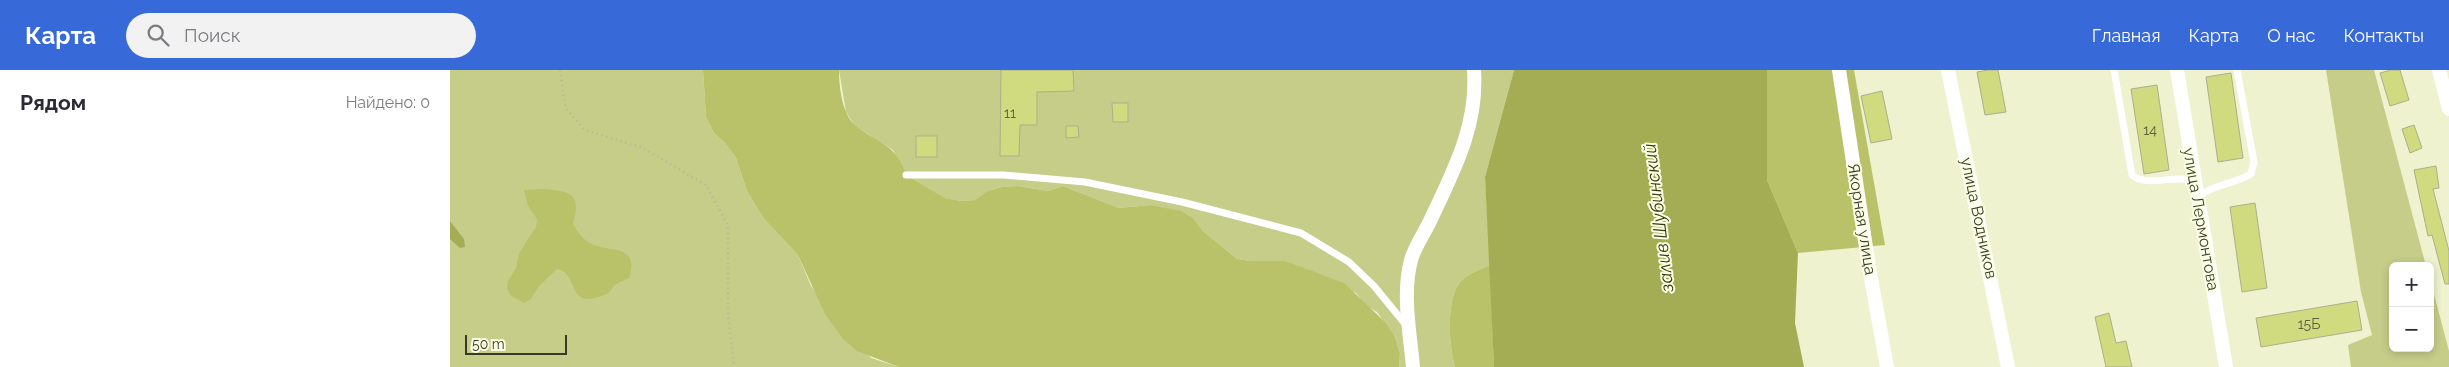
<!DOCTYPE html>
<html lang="ru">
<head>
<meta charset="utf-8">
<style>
  body { margin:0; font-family:Raleway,sans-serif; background:#f2f2f3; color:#2b2b33 }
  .controls { position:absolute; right:15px; bottom:15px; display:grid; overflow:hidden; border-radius:8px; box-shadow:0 2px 8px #0003 }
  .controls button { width:45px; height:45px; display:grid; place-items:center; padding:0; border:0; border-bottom:1px solid #e1e1e2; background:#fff; color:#2b2b33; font:25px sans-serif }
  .scale { position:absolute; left:15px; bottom:12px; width:102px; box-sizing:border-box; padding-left:5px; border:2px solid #37392b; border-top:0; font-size:14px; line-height:18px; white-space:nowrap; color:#37392b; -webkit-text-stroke:4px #fbffe2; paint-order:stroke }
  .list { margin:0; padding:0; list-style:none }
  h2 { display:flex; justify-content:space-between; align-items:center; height:65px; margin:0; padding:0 20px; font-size:21px }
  h2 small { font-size:16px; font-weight:400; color:#7c7c81 }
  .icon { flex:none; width:28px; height:28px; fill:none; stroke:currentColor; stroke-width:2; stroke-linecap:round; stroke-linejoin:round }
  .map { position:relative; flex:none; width:1999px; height:297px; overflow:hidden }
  header { display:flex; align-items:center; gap:30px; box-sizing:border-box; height:70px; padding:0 25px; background:#3769d9; color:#fff }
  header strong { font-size:24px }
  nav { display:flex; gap:28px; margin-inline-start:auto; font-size:18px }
  .search { width:350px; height:45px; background:#f2f2f3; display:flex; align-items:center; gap:12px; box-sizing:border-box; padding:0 18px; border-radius:28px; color:#7c7c81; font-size:19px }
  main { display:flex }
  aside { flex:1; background:#fff }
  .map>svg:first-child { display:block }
</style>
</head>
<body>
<header>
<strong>Карта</strong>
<div class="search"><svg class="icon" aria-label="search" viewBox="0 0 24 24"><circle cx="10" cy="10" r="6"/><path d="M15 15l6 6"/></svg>Поиск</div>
<nav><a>Главная</a><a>Карта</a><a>О нас</a><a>Контакты</a></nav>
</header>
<main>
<aside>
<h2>Рядом<small>Найдено: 0</small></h2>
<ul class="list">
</ul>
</aside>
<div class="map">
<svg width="1999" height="297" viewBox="0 0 1999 297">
  <rect width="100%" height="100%" fill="#eef2ce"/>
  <!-- green -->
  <g fill="#c6cd89">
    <polygon points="0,0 253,0 256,47 264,63 276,74 286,88 297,121 314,149 348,185 361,216 421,288 449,297 0,297"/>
    <path d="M389 0H1064L1035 107 1040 195C1032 199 1019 203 1012 210 995 226 999 276 1005 297H949L950 283 945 267 927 242 915 235 906 223 835 191H801L787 189 753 161 744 149 700 135 669 138 613 116 598 121 568 116 552 117 537 121 525 130 511 131 494 128 456 105 443 80 404 55 396 42Z"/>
    <polygon points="1876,0 1924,0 1976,196 1943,196 1943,278 1980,278 1980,209 1999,281 1999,297 1901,297 1898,275 1922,265 1911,222"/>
  </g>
  <!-- forest -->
  <g fill="#bac269">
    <path d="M253 0H389C389 16 392 44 405 55 427 73 447 74 456 105L495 128 511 131 525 130 537 121 552 117 568 116 598 121 613 116 669 138 700 135 731 141 744 149 753 161 787 189 801 191H835L894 213 936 253 945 267 950 283 949 297H449L407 281 393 269 375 244 348 185 314 149 297 121 286 88 276 74 264 63 256 47Z"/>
    <polygon points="1317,0 1404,0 1435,175 1348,183 1317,110"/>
    <path d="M93 119C120 121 132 123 123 154 127 162 135 172 144 175 161 182 190 175 179 208 175 210 169 212 165 215 161 219 160 223 154 225 115 241 130 203 107 199L89 216 81 229 74 233 60 225 57 218 58 211 66 198 69 183 86 157 87 149 78 136 74 120Z"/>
    <path d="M1040 195 1044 297H1005C999 276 995 226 1012 210 1019 203 1032 199 1040 195Z"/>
  </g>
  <!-- water -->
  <g fill="#a5ad54">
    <polygon points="1064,0 1317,0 1317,110 1348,183 1345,253 1354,297 1044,297 1035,107"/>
    <polygon points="0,151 14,169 15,177 10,178 0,169"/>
  </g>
  <!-- building -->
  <g fill="#d0da7f" stroke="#abaf8d">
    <polygon points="551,0 623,0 624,21 587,22 587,55 570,55 569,86 550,86"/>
    <polygon points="1538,0 1548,0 1556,42 1535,45 1527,2"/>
    <polygon points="1941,0 1950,0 1959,30 1940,36 1930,3"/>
    <polygon points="1781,3 1793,88 1768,92 1756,7"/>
    <polygon points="1707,15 1719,100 1694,104 1681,19"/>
    <polygon points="1432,21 1442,69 1421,73 1411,26"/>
    <polygon points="662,33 678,33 678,52 663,52"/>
    <polygon points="1964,55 1972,78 1960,83 1952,59"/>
    <polygon points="616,56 628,56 629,67 616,68"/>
    <rect x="466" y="66" width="21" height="21"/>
    <polygon points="1986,96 1989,118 1983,119 1999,181 1999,214 1995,214 1982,165 1978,166 1964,100"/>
    <polygon points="1805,133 1817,218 1792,222 1780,137"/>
    <polygon points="1907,231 1912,260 1811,277 1806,248"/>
    <polygon points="1659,243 1666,273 1676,271 1682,297 1656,297 1645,247"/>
  </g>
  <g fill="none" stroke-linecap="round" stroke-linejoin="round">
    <!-- path -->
    <polyline stroke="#b4b79a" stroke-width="2.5" stroke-dasharray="1 4" stroke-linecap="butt" points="110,0 116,39 135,60 193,78 256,115 278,155 278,245 284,297"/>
    <!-- service -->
    <g stroke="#fff" stroke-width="7">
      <path d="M1664 0 1682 105C1697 118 1724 104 1745 111"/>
      <polyline points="456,105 553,105 635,112 732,132 851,163 899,192 924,216 956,255"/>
      <path d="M1748 128C1762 114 1785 114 1801 104L1804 92 1787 0"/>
    </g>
    <!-- minor -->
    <g stroke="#fff" stroke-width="14">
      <polyline points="1389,0 1419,197 1437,297"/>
      <polyline points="1498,0 1558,297"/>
      <polyline points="1727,0 1776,297"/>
      <polyline points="1989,0 1999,39"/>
      <path d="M963 297C960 263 952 224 961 190 965 176 975 162 981 149 1004 100 1028 55 1024 0"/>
    </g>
  </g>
  <g text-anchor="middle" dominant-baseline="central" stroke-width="4" stroke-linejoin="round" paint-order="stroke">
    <!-- number labels -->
    <g font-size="14" fill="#5d6140">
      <text x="560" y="43">11</text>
      <text x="1700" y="60">14</text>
      <text x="1859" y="254">15Б</text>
    </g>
    <!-- street labels -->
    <g font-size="16" fill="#37392b" stroke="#fbffe2">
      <text transform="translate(1529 148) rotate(78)">улица Водников</text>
      <text transform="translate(1412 149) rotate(81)">Якорная улица</text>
      <text transform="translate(1751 149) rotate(80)">улица Лермонтова</text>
    </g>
    <!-- water labels -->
    <g font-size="18" font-style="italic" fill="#353812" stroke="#fbffe2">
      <text transform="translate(1208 148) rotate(-97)">залив Шубинский</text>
    </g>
  </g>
</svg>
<div class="controls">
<button>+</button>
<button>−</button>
</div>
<div class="scale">50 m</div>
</div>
</main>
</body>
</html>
